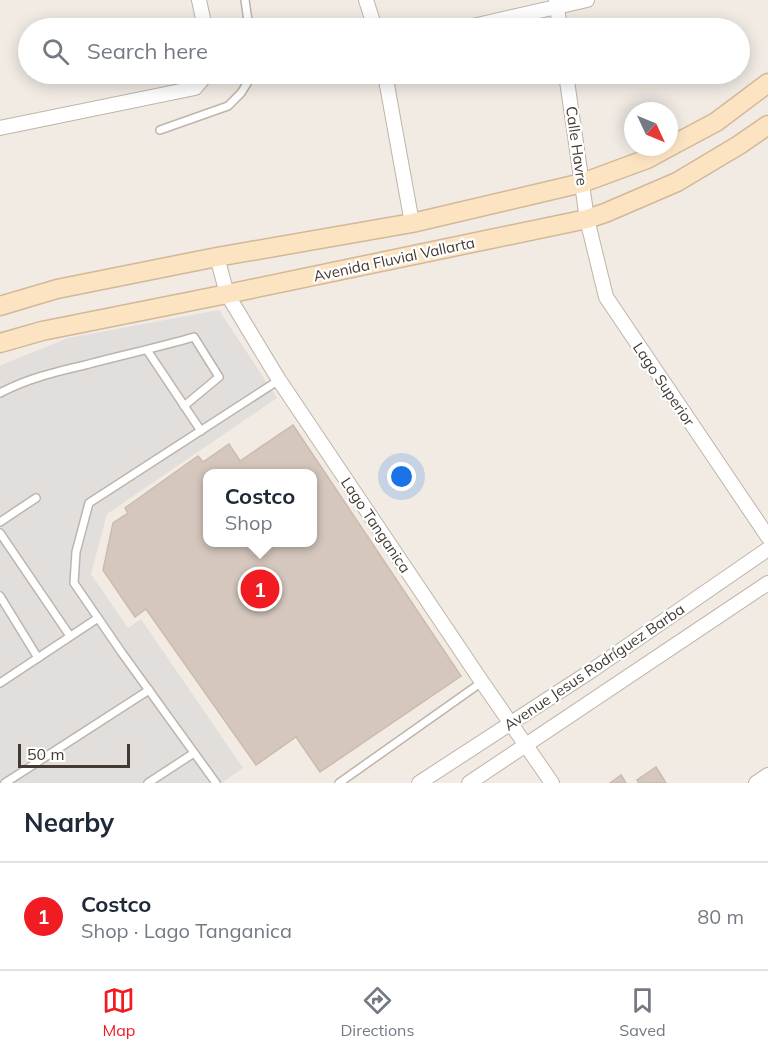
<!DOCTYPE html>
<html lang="en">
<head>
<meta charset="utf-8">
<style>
  body { margin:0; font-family:Mulish,sans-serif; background:#f2f2f3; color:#1f2937 }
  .compass { position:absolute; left:624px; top:102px; width:54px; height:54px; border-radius:50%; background:#fff; box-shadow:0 3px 15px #0003; rotate:134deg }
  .scale { position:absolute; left:18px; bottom:15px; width:112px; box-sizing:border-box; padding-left:6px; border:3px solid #433a34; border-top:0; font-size:16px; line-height:21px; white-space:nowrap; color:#433a34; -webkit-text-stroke:4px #fff; paint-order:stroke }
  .you { position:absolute; left:402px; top:477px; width:21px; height:21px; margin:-15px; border:4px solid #fff; border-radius:50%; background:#1a73e8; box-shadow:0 0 0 9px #1a73e833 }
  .badge { display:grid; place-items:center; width:39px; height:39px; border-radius:50%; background:#f01c22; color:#fff; font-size:20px; font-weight:700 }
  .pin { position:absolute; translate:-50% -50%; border:3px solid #fff; box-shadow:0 2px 6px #0006 }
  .popup { position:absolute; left:203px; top:469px; width:114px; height:78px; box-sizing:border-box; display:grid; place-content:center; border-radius:12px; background:#fff; filter:drop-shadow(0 2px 4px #0005); font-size:20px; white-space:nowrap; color:#747a83 }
  .popup b { font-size:22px; color:#1f2937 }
  .popup::after { content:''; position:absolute; left:50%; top:100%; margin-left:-12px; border:12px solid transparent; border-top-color:#fff }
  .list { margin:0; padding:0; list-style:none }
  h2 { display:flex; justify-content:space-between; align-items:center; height:78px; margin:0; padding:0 24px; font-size:26px }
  h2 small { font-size:20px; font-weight:400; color:#747a83 }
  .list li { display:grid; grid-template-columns:39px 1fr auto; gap:18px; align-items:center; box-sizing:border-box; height:108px; padding:0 24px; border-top:2px solid #e0e1e3 }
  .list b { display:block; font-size:22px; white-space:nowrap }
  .list p { margin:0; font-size:20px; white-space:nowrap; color:#747a83 }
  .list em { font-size:20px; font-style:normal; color:#747a83 }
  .icon { flex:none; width:33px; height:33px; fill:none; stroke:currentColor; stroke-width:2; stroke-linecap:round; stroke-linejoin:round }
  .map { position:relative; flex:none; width:768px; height:783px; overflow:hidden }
  .search { position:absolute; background:#fff; box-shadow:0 3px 15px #0003; left:18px; right:18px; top:18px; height:66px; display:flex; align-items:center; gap:15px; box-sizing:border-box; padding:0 21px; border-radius:33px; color:#747a83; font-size:22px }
  .sheet { height:186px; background:#fff }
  nav { display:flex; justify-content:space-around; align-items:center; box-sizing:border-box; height:84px; border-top:2px solid #e0e1e3; background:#fff; font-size:16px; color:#747a83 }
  nav a { display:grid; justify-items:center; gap:3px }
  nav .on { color:#f01c22 }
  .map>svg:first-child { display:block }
</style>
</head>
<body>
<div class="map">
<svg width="768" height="783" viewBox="0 0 768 783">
  <rect width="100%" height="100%" fill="#f1ebe4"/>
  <!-- parking -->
  <polygon fill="#e2dedc" points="219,310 277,398 107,514 91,574 128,628 141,619 243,768 222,783 0,783 0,366 6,363 68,338"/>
  <!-- building -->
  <g fill="#d5c7bd" stroke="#ccbbad" stroke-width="1.5" fill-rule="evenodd">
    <path d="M293 425 461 676 320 772 296 737 256 765 146 609 135 617 103 570 113 523 128 513 125 508 198 456 203 462 229 444 240 461ZM208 474H312V542H208Z"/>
    <polygon points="656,767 666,783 639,783 637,780"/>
    <polygon points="621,775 626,783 610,783"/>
  </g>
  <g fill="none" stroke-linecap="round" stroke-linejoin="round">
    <!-- lane casing -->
    <g stroke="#bfb4aa" stroke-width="10">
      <g id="lane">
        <polyline points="245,0 249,28"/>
        <polyline points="244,74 253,74"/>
        <polyline points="160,130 228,106 241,93 253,74"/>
        <polyline points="147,350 201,431"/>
        <path d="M0 393C28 378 59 371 89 364 124 355 159 347 194 337L219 377 184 406"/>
        <polyline points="0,522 36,498"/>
        <polyline points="0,533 70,636"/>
        <polyline points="0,596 38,658"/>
        <polyline points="0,683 98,618"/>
        <polyline points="5,783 149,690"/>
        <polyline points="148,783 194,753"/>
        <polyline points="216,783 122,653 74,583 76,552 89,503 279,380"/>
        <polyline points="339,783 482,682"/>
      </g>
    </g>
    <!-- street casing -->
    <g stroke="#bfb4aa" stroke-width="16">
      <g id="street">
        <polyline points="199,0 205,28"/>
        <polyline points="366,0 375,28"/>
        <polyline points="556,0 560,28"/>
        <polyline points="464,28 587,0"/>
        <polyline points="385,74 412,223"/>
        <polyline points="566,74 587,219 606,297 768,537"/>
        <polyline points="0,128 195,88 207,74"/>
        <polyline points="217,257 227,294 279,380 482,682 552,783"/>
        <polyline points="419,783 591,671 768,549"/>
        <polyline points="469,783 768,583"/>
        <polyline points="756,783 768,775"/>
      </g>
    </g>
    <!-- secondary casing -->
    <g stroke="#d2b898" stroke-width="21">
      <g id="secondary">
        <polyline points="669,147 716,122 768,83"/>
        <polyline points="0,306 57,289 217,257 412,223 582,183 647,159 669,147"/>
        <polyline points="0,343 42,331 227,294 587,219 605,213 677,182 739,145 768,125"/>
      </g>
    </g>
    <!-- lane -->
    <use href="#lane" stroke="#fff" stroke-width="7"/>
    <!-- street -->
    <use href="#street" stroke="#fff" stroke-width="14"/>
    <!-- secondary -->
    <use href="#secondary" stroke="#fce4c3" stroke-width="18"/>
  </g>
  <g text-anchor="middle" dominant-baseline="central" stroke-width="4.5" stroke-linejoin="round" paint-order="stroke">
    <!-- street labels -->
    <g font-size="15" fill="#433a34" stroke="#fff">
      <text transform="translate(577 146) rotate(82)">Calle Havre</text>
      <text transform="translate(394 259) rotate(-12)">Avenida Fluvial Vallarta</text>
      <text transform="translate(664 384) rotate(56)">Lago Superior</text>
      <text transform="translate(376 525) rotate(56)">Lago Tanganica</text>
      <text transform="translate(594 667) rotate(-34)">Avenue Jesus Rodríguez Barba</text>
    </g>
  </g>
</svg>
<svg class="compass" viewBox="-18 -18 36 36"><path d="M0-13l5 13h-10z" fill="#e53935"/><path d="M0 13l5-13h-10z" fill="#747a83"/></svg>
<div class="scale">50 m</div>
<div class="you"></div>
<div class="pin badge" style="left:260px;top:589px">1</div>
<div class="popup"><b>Costco</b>Shop</div>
<div class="search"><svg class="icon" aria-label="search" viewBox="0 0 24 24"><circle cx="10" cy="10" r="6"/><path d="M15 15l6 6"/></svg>Search here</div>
</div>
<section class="sheet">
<h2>Nearby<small></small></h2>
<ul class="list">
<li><span class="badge">1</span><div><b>Costco</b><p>Shop · Lago Tanganica</p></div><em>80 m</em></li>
</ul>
</section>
<nav>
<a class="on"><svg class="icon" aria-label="map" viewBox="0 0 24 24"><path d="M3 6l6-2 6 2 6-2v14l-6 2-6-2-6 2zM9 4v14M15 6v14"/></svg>Map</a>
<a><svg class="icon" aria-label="directions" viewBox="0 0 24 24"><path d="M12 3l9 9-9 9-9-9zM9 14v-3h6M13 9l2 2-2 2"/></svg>Directions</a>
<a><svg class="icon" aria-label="saved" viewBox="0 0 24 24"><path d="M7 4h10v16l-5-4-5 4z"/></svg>Saved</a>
</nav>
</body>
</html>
